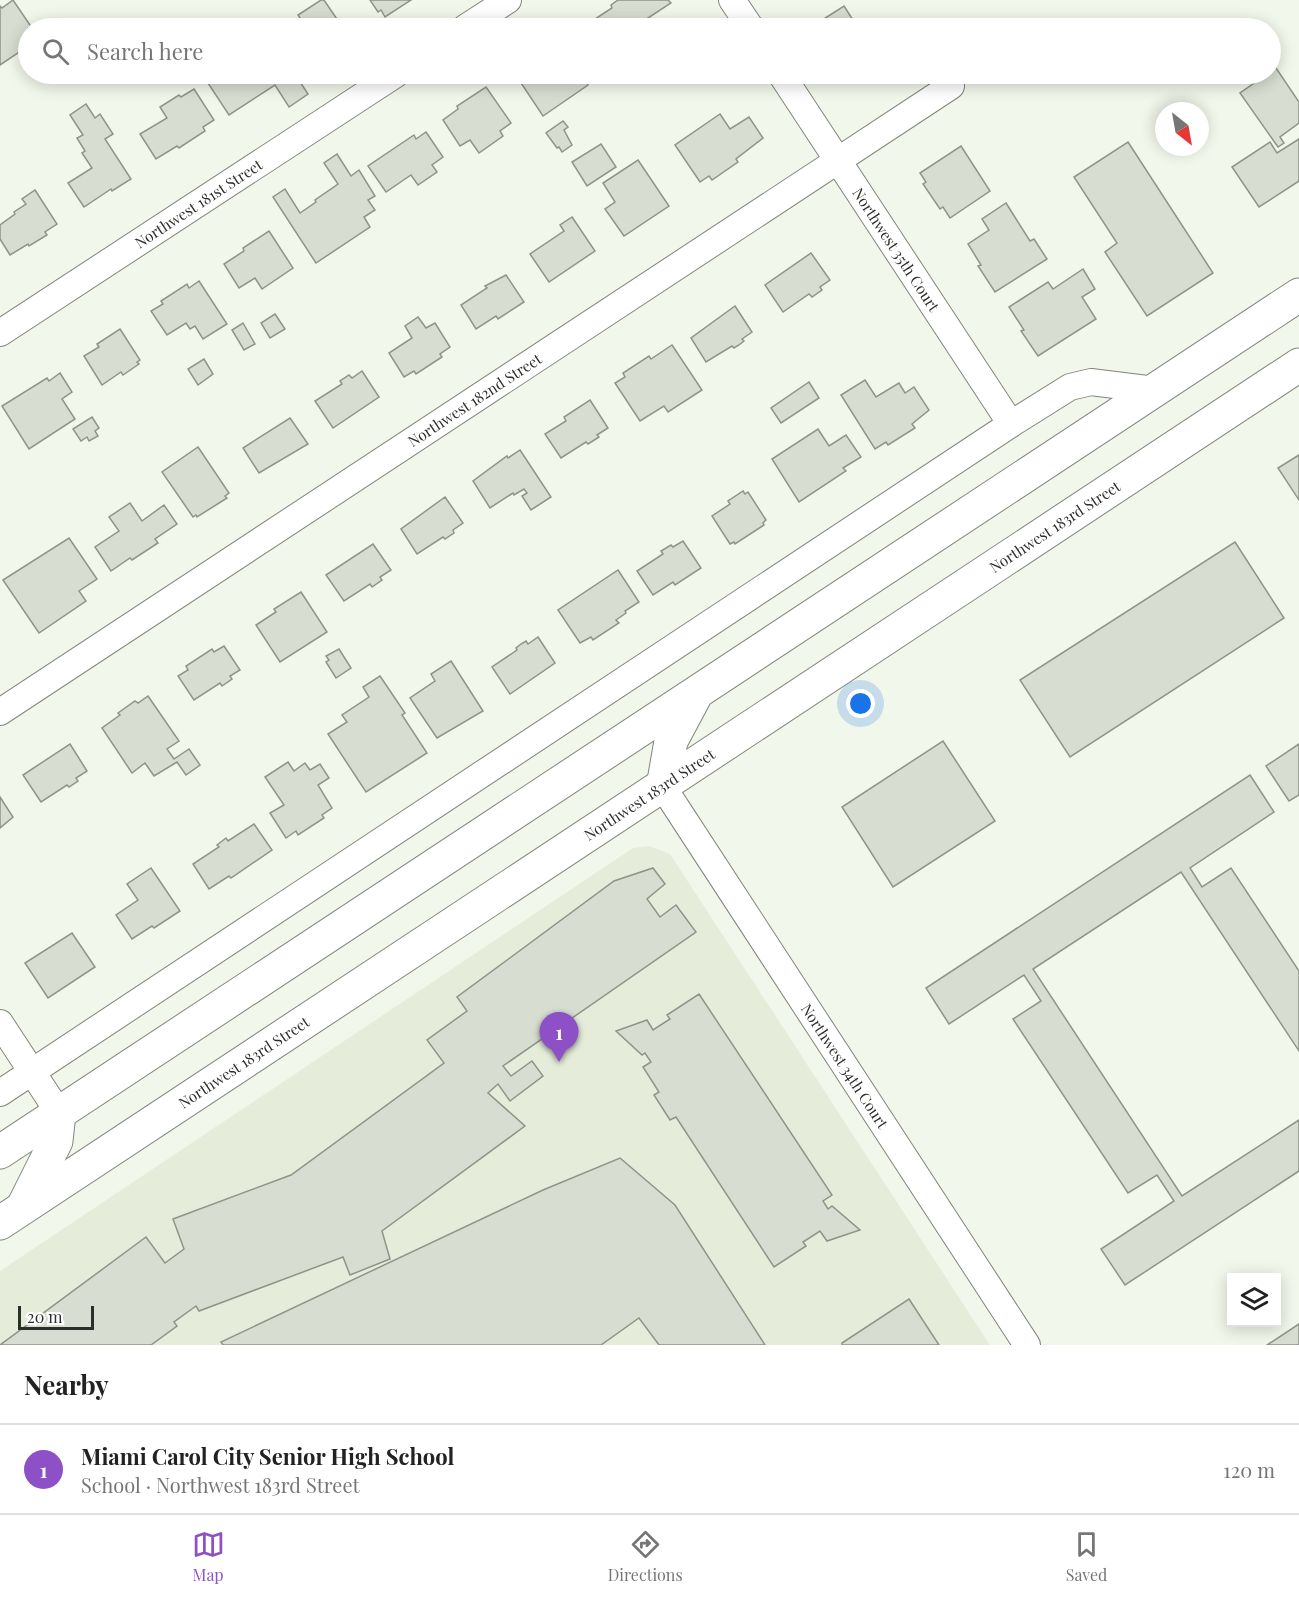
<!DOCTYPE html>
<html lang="en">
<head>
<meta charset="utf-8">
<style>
  body { margin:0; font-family:"Playfair Display",serif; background:#f2f2f2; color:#222 }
  .controls { position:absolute; right:18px; bottom:18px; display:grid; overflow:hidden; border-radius:0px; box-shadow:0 3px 15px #0003 }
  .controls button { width:54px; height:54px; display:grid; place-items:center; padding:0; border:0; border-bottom:2px solid #e0e0e0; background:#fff; color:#222; font:30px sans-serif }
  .compass { position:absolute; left:1155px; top:102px; width:54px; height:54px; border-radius:50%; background:#fff; box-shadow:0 3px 15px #0003; rotate:149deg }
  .scale { position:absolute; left:18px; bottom:15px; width:76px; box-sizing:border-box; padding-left:6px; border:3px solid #2c2e2a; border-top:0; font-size:16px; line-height:21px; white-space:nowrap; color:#2c2e2a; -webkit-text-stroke:4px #fff; paint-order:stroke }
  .you { position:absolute; left:861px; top:704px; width:21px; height:21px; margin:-15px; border:4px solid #fff; border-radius:50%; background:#1a73e8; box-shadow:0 0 0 9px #1a73e833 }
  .badge { display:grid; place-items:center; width:39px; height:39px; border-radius:50%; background:#8e50c6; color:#fff; font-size:20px; font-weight:700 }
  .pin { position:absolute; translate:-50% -50px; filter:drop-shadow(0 2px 3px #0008) }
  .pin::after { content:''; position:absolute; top:32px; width:21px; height:18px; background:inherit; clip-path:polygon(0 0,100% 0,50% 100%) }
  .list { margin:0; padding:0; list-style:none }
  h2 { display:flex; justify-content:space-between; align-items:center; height:78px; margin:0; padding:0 24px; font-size:26px }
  h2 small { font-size:20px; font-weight:400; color:#767676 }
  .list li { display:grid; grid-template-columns:39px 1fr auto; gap:18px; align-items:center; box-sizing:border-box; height:90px; padding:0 24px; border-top:2px solid #e0e0e0 }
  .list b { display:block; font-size:22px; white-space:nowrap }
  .list p { margin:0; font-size:20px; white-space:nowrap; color:#767676 }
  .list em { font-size:20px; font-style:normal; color:#767676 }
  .icon { flex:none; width:33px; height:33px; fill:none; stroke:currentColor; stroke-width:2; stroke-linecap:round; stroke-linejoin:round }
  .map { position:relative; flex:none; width:1299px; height:1345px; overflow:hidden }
  .search { position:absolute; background:#fff; box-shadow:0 3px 15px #0003; left:18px; right:18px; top:18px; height:66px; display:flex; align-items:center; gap:15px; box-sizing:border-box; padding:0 21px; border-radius:33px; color:#767676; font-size:22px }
  .sheet { height:168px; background:#fff }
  nav { display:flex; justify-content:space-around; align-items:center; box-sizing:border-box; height:84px; border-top:2px solid #e0e0e0; background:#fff; font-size:16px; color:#767676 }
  nav a { display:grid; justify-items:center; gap:3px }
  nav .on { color:#8e50c6 }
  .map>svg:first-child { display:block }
</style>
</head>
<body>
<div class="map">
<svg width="1299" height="1345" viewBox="0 0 1299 1345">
  <rect width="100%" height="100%" fill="#f2f7eb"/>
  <!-- built -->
  <polygon fill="#e5edda" points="650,846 670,854 990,1345 0,1345 0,1271 633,848"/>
  <!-- building -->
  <g fill="#d8ddd1" stroke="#8f9489" stroke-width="1.5">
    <polygon points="13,0 32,28 28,28 28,46 0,65 0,6 2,8"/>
    <polygon points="321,0 324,0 343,28 300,28 305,25 298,15"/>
    <polygon points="370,0 411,0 385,17 381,10 378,12"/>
    <polygon points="618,0 668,0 671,3 648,18 655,28 597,28 592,21 612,8 611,5"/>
    <polygon points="844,6 858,28 823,28 819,22"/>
    <polygon points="1276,68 1299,102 1299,123 1280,137 1284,143 1278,147 1240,93"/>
    <polygon points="202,74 295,74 308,94 289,107 275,85 229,115"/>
    <polygon points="515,74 602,74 587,83 588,85 543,116"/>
    <polygon points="486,87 511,123 500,131 503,136 479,153 470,140 460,146 443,120 458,109 457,106"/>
    <polygon points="194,89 214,120 203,127 205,131 179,148 177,146 156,159 140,134 167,118 160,107 179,95 181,97"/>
    <polygon points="86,104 95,118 100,114 113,134 105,139 131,179 112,191 111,189 84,207 68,183 92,168 82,153 85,151 77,138 83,135 70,115"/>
    <polygon points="720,114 730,129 749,117 763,138 736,159 738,162 712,180 709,176 700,182 675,145"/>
    <polygon points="563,121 568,127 564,130 572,145 562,152 559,147 557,148 546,133"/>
    <polygon points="426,132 443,157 432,165 437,172 418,185 411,175 386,192 368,166 414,135 416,139"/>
    <polygon points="1299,139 1299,181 1259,207 1232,167 1270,142 1277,153"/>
    <polygon points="1128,142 1213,273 1147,316 1105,252 1117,243 1074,177"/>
    <polygon points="601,144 616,167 587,186 572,162"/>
    <polygon points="961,146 990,191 950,218 943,207 940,209 923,184 926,182 920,173"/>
    <polygon points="337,154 351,176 359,170 375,196 368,200 375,210 364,217 370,227 316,263 273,197 285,189 300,213 316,202 315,200 338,184 324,163"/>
    <polygon points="638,160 669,206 624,236 605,209 615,202 603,183"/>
    <polygon points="35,190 57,224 45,232 47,235 29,246 28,244 10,255 0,239 0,225 15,214 14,212 26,204 22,199"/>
    <polygon points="1006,203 1030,241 1034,239 1047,259 995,292 978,266 981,265 968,244 989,230 982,219"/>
    <polygon points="572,217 595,251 549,282 530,254 564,231 560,225"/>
    <polygon points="269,231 293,268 262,289 255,278 239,288 224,264 244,251 243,248"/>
    <polygon points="811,253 830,280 820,287 822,290 812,297 809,294 783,312 765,285"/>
    <polygon points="1083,269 1095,289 1082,297 1096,319 1038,356 1021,331 1024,330 1009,307 1048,282 1053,289"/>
    <polygon points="506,275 524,302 498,319 496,316 476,329 461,305 487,288 485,286"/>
    <polygon points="199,281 227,324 203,339 195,326 190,329 186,323 167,335 151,311 163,304 161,301 187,284 189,288"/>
    <polygon points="735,306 752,332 742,339 744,341 739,345 734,348 732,346 706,362 691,338"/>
    <polygon points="275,314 285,329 270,338 261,323"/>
    <polygon points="418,317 426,328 435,323 450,347 440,354 442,357 416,374 414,371 404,377 389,353 412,338 405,326"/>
    <polygon points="243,323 255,344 244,350 232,330"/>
    <polygon points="120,329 140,360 137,362 139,364 123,375 121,372 102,385 84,356 99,347 97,344"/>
    <polygon points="672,345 702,390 668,412 664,406 640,421 615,383 625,377 623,373 649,356 651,359"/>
    <polygon points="204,359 213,374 198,385 188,369"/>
    <polygon points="362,371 379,397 333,428 315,401 342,384 340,381 349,375 352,378"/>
    <polygon points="60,373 72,392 62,399 75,419 29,449 2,406 47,378 49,381"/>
    <polygon points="865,380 876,397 899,383 905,393 914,387 929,410 912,424 915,428 888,445 886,442 875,449 841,395"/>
    <polygon points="809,382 819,398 781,423 771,408"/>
    <polygon points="590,400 608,428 597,435 599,437 588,444 586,442 561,458 545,434 566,421 564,417"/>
    <polygon points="92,417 99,428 95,431 98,436 89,441 87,437 81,441 73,429"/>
    <polygon points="290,418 308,444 259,473 243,448"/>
    <polygon points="818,429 829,446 846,435 861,457 843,468 846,471 799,502 772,459"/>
    <polygon points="198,447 229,493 225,496 227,498 197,517 196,515 193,517 162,472"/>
    <polygon points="520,450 551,497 531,510 522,496 527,493 524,489 514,495 513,493 490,508 473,481 507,456 508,458"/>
    <polygon points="1299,455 1299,500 1278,468"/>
    <polygon points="743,491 745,494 748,492 766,520 763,523 764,525 735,544 734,542 730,544 712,516 730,504 728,501"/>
    <polygon points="445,497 463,523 453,530 454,533 445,539 443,537 417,554 401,529"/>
    <polygon points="130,503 142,521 164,505 177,524 155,539 158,543 132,560 130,558 111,571 95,547 119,531 109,517"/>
    <polygon points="69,538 97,579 79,591 86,601 39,633 3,580"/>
    <polygon points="683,541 701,568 675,585 673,582 653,595 637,571 663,554 661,551 671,545 673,547"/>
    <polygon points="1235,542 1284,618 1070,757 1020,680"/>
    <polygon points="373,544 391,570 380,577 382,580 372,587 370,584 344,601 326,575"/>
    <polygon points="618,570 639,602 625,611 626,613 616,620 619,623 593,640 591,637 580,643 558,610"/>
    <polygon points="301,592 327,632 280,662 256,625 276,612 274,609"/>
    <polygon points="538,637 555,663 510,694 492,667 517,650 516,648 521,644 526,641 528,644"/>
    <polygon points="224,646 240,670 230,676 232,679 222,686 220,683 194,700 178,676 188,670 186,666 212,649 214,652"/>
    <polygon points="339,649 351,668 336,678 326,662 329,660 326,656"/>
    <polygon points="451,661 483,711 437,738 410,698 435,681 431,674"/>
    <polygon points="380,676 405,713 402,715 427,753 366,792 328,734 347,722 342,715 369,697 363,687"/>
    <polygon points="148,696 179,741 167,749 174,759 189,749 200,765 186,775 177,762 154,776 145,763 132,773 102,728 120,715 118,713 135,701 138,703"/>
    <polygon points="943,741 995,821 893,887 842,807"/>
    <polygon points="70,744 87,771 76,778 78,781 69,787 67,785 41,802 23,775"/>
    <polygon points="1299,744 1299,795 1289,801 1266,766"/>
    <polygon points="288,762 294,771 305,763 310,770 320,764 329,778 318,785 332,808 322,815 324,818 298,835 296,831 286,838 270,813 284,805 265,777"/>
    <polygon points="1250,775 1274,812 1190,868 1202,887 1231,868 1299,971 1299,1051 1181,872 1033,969 1182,1196 1299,1120 1299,1171 1125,1285 1101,1249 1174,1201 1157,1175 1128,1193 1013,1019 1041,1001 1024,975 949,1024 926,988"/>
    <polygon points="0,797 13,817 0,828"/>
    <polygon points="254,824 272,850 231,878 229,876 209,889 193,864 219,847 217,845 226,838 228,841"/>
    <polygon points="151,868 180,911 154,928 152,926 132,939 116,915 138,900 127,884"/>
    <polygon points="653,868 665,884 647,899 660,917 676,905 696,932 503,1066 511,1076 532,1061 543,1076 510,1101 498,1084 488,1093 525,1126 382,1231 390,1259 350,1275 343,1257 199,1311 196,1306 174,1322 177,1326 151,1345 0,1345 146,1237 165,1263 184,1249 173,1219 291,1175 444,1063 427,1040 467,1011 457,997 614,881"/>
    <polygon points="72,933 95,967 48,998 25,963"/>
    <polygon points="699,994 832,1195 823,1201 828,1209 832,1206 860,1230 827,1241 820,1231 803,1242 806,1246 774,1267 676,1117 670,1120 654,1095 659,1092 643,1067 651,1062 645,1053 642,1055 616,1031 647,1020 653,1030 670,1019 667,1015"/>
    <polygon points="620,1158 675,1205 765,1345 659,1345 639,1318 601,1345 223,1345 221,1342 543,1190"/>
    <polygon points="909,1299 939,1345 842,1345 842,1343"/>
    <polygon points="1299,1324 1299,1345 1267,1345"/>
  </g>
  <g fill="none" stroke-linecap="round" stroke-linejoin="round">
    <!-- street casing -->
    <g stroke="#81857b" stroke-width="28">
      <g id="street">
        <polyline points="732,0 751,28"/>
        <polyline points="465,28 508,0"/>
        <path id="s1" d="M781 74 1011 424"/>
        <path id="s2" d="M0 333 396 74"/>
        <path id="s3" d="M0 712 951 86"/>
        <path id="s4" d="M663 787 1027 1345"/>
        <polyline points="0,1023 59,1113"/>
        <polyline points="0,1093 1011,424 1070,387 1091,382 1155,390"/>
      </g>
    </g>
    <!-- primary casing -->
    <g stroke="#81857b" stroke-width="35">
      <g id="primary">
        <polyline points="663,787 671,741 694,698"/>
        <polyline points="0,1152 1299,295"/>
        <polyline points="24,1205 56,1141 59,1113"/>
        <path id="s5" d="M0 1223 1299 365"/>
      </g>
    </g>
    <!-- street -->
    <use href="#street" stroke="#fff" stroke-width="26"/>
    <!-- primary -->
    <use href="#primary" stroke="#fff" stroke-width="33"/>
  </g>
  <g text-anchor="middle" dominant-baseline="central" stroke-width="6" stroke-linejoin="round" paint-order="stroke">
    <!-- street labels -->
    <g font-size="15" fill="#2c2e2a" stroke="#fff">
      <text stroke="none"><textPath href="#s2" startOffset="237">Northwest 181st Street</textPath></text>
      <text stroke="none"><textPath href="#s1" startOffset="210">Northwest 35th Court</textPath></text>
      <text stroke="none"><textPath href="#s3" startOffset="568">Northwest 182nd Street</textPath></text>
      <text stroke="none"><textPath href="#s5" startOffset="1264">Northwest 183rd Street</textPath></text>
      <text stroke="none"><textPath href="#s5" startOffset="778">Northwest 183rd Street</textPath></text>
      <text stroke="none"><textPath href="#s5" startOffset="292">Northwest 183rd Street</textPath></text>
      <text stroke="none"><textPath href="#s4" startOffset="333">Northwest 34th Court</textPath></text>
    </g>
  </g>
</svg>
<div class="controls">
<button><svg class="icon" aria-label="layers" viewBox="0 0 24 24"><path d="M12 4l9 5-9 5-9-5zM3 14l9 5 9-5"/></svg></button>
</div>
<svg class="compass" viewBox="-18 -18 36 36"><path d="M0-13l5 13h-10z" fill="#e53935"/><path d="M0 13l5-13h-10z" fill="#767676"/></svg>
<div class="scale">20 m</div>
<div class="you"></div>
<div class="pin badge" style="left:559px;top:1062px">1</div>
<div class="search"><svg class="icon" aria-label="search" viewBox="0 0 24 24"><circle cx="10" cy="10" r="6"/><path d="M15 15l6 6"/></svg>Search here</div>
</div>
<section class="sheet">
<h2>Nearby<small></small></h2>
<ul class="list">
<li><span class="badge">1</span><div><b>Miami Carol City Senior High School</b><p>School · Northwest 183rd Street</p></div><em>120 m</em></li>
</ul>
</section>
<nav>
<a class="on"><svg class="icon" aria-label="map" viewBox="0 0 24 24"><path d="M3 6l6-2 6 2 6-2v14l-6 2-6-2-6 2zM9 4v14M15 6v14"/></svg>Map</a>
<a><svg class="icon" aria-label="directions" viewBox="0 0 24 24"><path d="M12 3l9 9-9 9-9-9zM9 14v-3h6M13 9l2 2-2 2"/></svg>Directions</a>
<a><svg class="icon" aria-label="saved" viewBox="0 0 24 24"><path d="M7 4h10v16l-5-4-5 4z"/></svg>Saved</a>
</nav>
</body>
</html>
